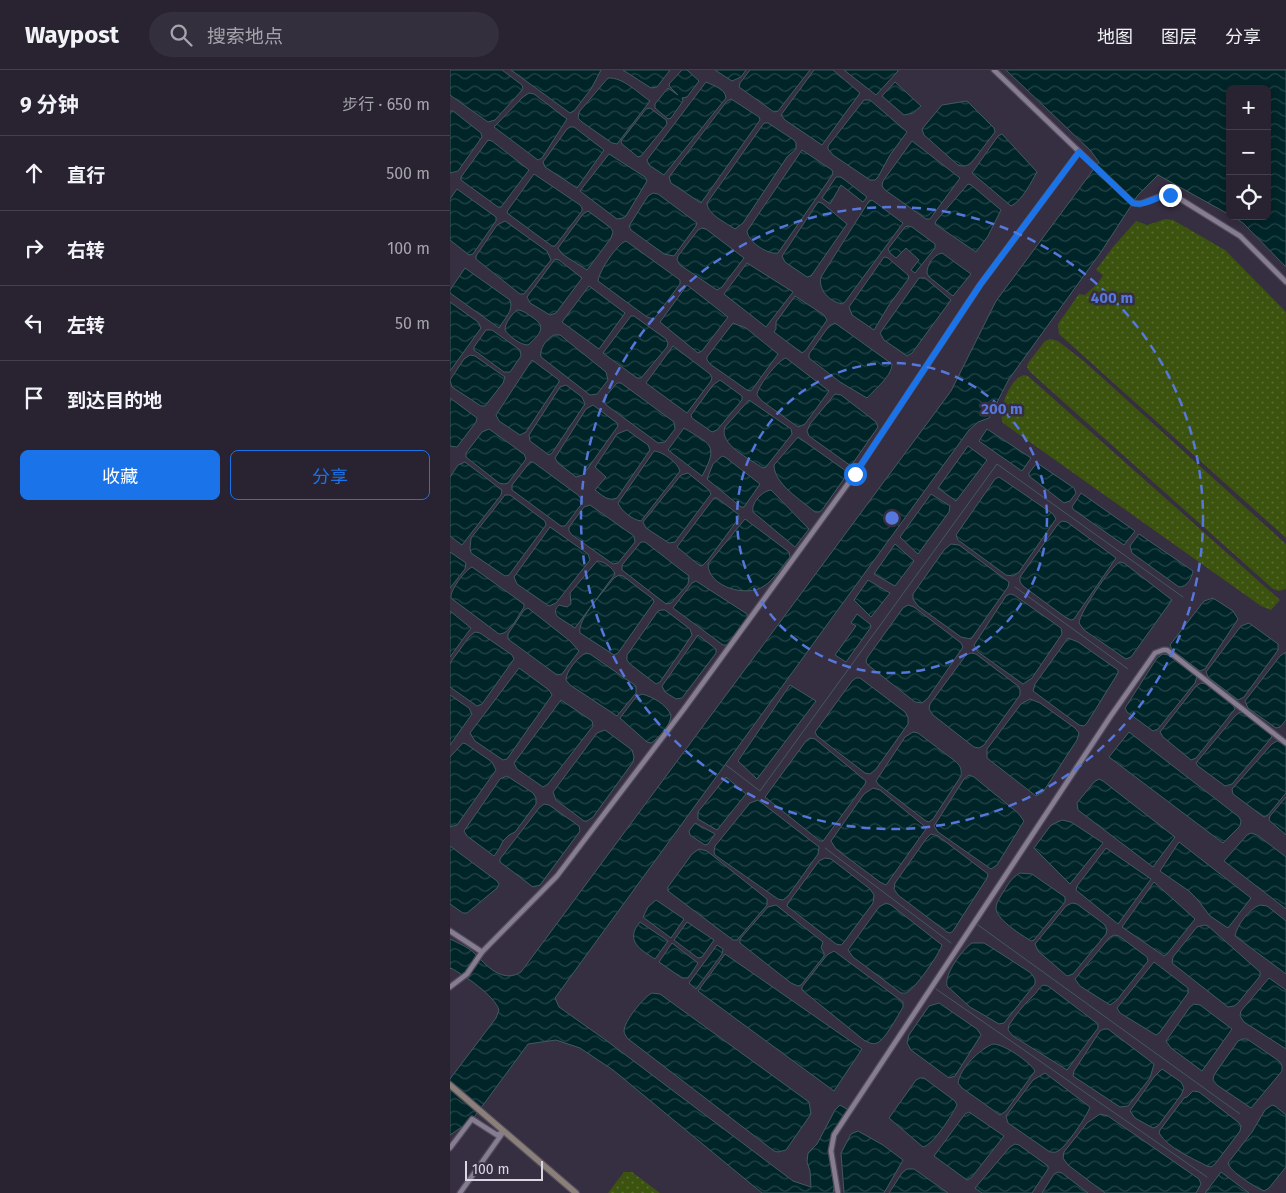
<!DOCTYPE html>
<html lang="zh">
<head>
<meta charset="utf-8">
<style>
  body { margin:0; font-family:"Fira Sans","Noto Sans SC",sans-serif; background:#342f3d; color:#f1f3f6 }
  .controls { position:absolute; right:15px; top:15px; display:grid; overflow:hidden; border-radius:8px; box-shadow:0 2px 12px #0003 }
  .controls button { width:45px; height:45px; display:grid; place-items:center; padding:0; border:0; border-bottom:1px solid #443f4d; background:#282231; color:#f1f3f6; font:25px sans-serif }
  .scale { position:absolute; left:15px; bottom:12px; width:78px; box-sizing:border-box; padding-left:5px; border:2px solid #dad6e2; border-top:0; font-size:14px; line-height:18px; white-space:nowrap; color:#dad6e2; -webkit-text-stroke:4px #362e41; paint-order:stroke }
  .stop { position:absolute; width:15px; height:15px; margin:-11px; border:4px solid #1a73e8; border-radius:50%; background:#fff }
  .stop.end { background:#1a73e8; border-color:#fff; box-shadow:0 1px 5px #0008 }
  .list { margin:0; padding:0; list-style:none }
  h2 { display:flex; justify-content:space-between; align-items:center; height:65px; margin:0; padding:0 20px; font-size:21px }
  h2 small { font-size:16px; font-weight:400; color:#a5a4ab }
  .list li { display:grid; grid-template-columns:32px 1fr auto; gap:15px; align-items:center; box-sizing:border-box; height:75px; padding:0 20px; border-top:1px solid #443f4d }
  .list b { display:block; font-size:19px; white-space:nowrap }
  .list em { font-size:16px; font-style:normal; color:#a5a4ab }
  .actions { display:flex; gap:10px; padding:15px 20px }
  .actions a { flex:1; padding:11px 0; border:1px solid #1a73e8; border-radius:8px; text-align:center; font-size:18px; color:#1a73e8 }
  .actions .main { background:#1a73e8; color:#fff }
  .icon { flex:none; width:28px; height:28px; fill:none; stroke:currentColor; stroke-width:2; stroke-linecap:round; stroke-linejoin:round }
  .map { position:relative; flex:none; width:836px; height:1123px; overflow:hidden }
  header { display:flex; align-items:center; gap:30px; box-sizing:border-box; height:70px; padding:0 25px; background:#282231; border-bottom:1px solid #443f4d }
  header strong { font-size:24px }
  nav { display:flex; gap:28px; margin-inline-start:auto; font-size:18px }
  .search { width:350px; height:45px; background:#342f3d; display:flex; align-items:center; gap:12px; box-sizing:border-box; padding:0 18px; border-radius:28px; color:#a5a4ab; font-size:19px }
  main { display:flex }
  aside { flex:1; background:#282231 }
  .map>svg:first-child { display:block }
</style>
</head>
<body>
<header>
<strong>Waypost</strong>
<div class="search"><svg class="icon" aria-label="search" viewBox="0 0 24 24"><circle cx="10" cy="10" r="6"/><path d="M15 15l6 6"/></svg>搜索地点</div>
<nav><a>地图</a><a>图层</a><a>分享</a></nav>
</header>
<main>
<aside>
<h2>9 分钟<small>步行 · 650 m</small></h2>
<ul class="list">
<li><svg class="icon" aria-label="ahead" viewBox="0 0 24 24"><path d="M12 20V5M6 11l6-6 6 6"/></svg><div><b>直行</b></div><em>500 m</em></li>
<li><svg class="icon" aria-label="right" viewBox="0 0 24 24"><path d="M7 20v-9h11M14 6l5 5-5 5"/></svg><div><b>右转</b></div><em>100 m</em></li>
<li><svg class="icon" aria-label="left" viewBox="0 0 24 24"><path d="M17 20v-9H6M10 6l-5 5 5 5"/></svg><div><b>左转</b></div><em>50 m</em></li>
<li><svg class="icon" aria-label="arrive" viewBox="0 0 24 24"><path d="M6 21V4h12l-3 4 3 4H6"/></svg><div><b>到达目的地</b></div></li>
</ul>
<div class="actions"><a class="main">收藏</a><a>分享</a></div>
</aside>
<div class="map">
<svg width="836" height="1123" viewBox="0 0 836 1123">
  <defs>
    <pattern id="garden-dots" width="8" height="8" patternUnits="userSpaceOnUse" patternTransform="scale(1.25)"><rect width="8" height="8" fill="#3b530e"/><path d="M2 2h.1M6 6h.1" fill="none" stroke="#576b31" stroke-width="1.8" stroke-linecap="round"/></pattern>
    <pattern id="water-waves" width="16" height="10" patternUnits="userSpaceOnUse" patternTransform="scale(1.25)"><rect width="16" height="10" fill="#002529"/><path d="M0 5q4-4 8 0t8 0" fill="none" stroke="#254448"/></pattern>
  </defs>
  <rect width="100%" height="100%" fill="#362e41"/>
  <!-- garden -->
  <g fill="url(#garden-dots)">
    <polygon points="716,149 723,150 775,180 836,242 836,468 609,264 608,254 629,224 635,225 648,213 653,205 646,200 663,177 686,151 697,155"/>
    <polygon points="600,269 608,271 635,292 836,474 836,519 829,521 823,519 580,302 577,297 578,293 595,271"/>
    <path d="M574 305 578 306 830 530 821 540 811 536 553 353C547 341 560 308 574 305Z"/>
    <polygon points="174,1102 182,1102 210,1123 158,1123"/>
  </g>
  <!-- water -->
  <g fill="url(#water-waves)" stroke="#415a60">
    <polygon points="0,0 52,0 72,15 73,19 45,50 38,52 0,25"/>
    <polygon points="61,0 151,0 141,19 124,41 120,43"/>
    <polygon points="173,0 220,0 207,17 201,18"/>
    <polygon points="232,0 237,0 249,11 237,27 232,28 233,31 221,48 218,49 205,38 205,34 218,18 228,25 220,17 219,14"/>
    <polygon points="265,0 296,0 291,7 282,11"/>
    <polygon points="300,0 360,0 328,41 324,42 289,17 290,13"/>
    <polygon points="364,0 383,0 410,23 372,75 335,50 331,45"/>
    <polygon points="394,0 448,0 448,1 426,25"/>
    <path d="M556 0H836V197L793 153 782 146H817V19H780V145L708 105 688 125 651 182 559 309 539 348 528 352 519 360 105 928 109 937 157 971 343 1111 361 1117 360 1101 357 1092 358 1083 367 1074 385 1040 390 1035 400 1041C393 1052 383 1063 381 1076 379 1092 388 1107 383 1123H312L163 1000 130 978 106 970 78 974 22 1050 0 1065V1009L46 948 49 940C44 925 15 906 1 898L0 899V869C8 873 18 877 24 883 36 895 52 914 71 902L501 321 546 231 649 92 640 80Z"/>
    <path d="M158 8C173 7 188 23 200 31L167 74 162 73 132 52 128 48 129 42Z"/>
    <path d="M256 12C264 16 275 18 276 28L214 105 199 95 197 90Z"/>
    <polygon points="445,12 471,36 463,43 454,45 432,26"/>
    <polygon points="79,23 84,24 117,49 92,88 88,90 44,57 73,27"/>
    <polygon points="281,29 309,47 310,50 251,133 221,113 219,107 277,31"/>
    <polygon points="414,30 420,30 457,62 440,85 428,107 425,110 420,110 383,85 378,79 378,76"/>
    <path d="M517 31 544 58 545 62 522 92C518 96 514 97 508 95L474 65 472 59 492 35Z"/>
    <polygon points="200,38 216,50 217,54 191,86 188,87 172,74 171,71 196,39"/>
    <polygon points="0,41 3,41 31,63 32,67 8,101 0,103"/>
    <path d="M314 53H318L344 70 346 73V79L337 87 293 153 285 159C275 152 258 145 257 133Z"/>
    <polygon points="120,57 124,57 154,80 127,118 95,97 93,92 117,59"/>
    <path d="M552 64 587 102C581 112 573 130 561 136L522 103 548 66Z"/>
    <polygon points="38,70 42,71 79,100 51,137 48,137 11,110 11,107"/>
    <polygon points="462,71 510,108 480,149 476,149 435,120 432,116 433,111"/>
    <path d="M352 80 382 100 383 104 328 183C318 185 298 172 297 161Z"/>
    <polygon points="159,84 195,107 197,111 176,146 173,148 167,149 130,121"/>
    <polygon points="84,104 130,135 132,138 132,141 105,176 102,176 57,143 58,140"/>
    <polygon points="386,107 391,107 417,127 413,132 391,115 380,134 372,128"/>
    <polygon points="518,114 521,115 551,140 538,166 526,182 485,154 486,151"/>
    <polygon points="7,119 46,147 46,151 23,184 19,185 0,170 0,129"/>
    <polygon points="203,123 208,124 247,153 246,156 224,186 214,184 181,160 179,156 198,126"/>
    <path d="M422 130 453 153 395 232 392 234C379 231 368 220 371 207L419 131Z"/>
    <polygon points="368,132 372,133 397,154 361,206 357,207 335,192 332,186"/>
    <polygon points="138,141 161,158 163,162 161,168 137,200 112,184 108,178 133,144"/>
    <polygon points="55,151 97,181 101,190 74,224 70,224 26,189 26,186 47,155"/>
    <polygon points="458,156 462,157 485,174 485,178 465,203 461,200 469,190 456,178 446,188 440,183 438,179 455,157"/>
    <polygon points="252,158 256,159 294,188 272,217 267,220 230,195 227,190 228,186 248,160"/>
    <path d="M176 171 230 210V214L204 249 197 247 148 211C149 201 167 174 176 171Z"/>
    <path d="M492 183 521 204 503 226 479 207 477 203C477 195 483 185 492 183Z"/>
    <polygon points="434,187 438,188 458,205 459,208 439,235 424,260 402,245 399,237"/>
    <polygon points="105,189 109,190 132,208 106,243 100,245 80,233 77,227"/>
    <polygon points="297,193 343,222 316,257 274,224"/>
    <path d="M15 198 60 230C64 241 54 249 49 258L0 223V220Z"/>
    <polygon points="469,208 475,208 501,230 462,283 457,286 434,270 430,263"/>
    <polygon points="237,215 278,247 252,281 248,283 210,252"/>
    <polygon points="139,216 175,243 149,279 112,252"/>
    <polygon points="345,226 374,245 377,250 356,280 352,283 324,262 326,259 326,252"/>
    <polygon points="0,232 28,252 31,258 0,301"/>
    <path d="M67 240C73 240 77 244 82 247 98 257 89 265 78 275 70 275 59 266 55 260 55 253 62 244 67 240Z"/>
    <polygon points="181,246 184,246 216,269 218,273 217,277 191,308 187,308 153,283"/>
    <polygon points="283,253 296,258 328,284 301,321 297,320 260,294 257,290 257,287"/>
    <path d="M385 253 442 294C442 306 425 319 417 328L390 312 359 288V284L379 256Z"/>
    <polygon points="36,260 42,260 70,280 71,286 60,302 54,302 24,280 24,277"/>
    <path d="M104 265H110L156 302 158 310 147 324 140 325 91 287C89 279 97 268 104 265Z"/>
    <polygon points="223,276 260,304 262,307 261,311 237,343 196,313"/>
    <polygon points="20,285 25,286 55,307 53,313 35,336 31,336 2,317 0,310 14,289"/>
    <path d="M336 288 379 321 355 354 348 357 312 331 307 325C307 317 328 290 336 288Z"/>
    <polygon points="82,290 109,310 109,312 76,362 70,365 49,351 46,345"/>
    <polygon points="270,310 292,326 292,330 267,360 262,362 242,348 241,345 263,315"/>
    <polygon points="167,313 171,313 224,352 225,359 215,372 208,373 155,334 155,327"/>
    <polygon points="116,315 132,327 135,334 102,383 99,385 80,371 79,365 110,317"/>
    <polygon points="385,324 391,325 426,352 428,357 401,396 359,366 357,361 360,354"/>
    <polygon points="0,328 27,348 26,352 7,377 0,376"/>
    <path d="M299 330 341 359 342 364 316 397 313 398C301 390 268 374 275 357Z"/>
    <polygon points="143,335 167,353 168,356 133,405 126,407 108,393 105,388 136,339"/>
    <path d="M234 358C259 374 270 374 252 406L218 380Z"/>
    <polygon points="39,359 74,384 76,389 58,413 54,414 49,413 16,387 16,383 32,362"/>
    <polygon points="537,359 581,388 572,401 529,371"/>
    <path d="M177 360 198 375 200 380 167 428C158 432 152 425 145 420L156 407 145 397 167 364Z"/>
    <path d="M348 367 396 401V406L372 440 369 442H365C351 430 324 414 324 395Z"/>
    <polygon points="518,376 537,390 506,431 488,418"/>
    <path d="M204 381C212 381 228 393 230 401L191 451C183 450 171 441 168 433Z"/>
    <polygon points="272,386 275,387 310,414 294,437 291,437 257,409 263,394"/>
    <polygon points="15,392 52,420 51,425 12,475 0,466 0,407 8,395"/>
    <polygon points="80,392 83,392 128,425 133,432 115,456 111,456 62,420 62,415"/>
    <polygon points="587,393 624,418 626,423 620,431 614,433 579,406 579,403"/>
    <polygon points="238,403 259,420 261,424 225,472 219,473 196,458 193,452 231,405"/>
    <polygon points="549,407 603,444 606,449 569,502 563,506 556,505 508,470 506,465 545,409"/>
    <path d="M321 420 359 459 345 477 303 442C301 433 312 421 321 420Z"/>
    <polygon points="631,423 685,461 674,475 624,440 622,437"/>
    <polygon points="481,424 500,436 499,442 468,484 450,467"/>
    <polygon points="55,425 60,425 95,451 96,455 59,505 55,506 21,483 20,479 21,468"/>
    <polygon points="264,428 267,428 288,444 289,448 258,490 252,496 249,495 227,477"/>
    <polygon points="140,435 184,466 185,472 168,493 163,494 122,465 119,461 119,457 134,437"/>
    <path d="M295 449 339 482 340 487C332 496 324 510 314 516 297 528 258 517 258 494Z"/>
    <polygon points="612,451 617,452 666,488 624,549 621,550 615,547 573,516 570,512 570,507 608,454"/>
    <polygon points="100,457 138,484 140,490 106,533 99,536 67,514 64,507"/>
    <path d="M689 464 743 501C742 508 737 517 729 517L682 483 680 476Z"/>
    <polygon points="191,472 195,472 239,506 238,514 221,533 216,534 172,500 172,495"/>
    <polygon points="445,474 464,491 445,516 424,504"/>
    <polygon points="501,474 509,475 559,512 558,517 521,569 511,567 468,536 463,529 463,524 494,480"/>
    <polygon points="0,482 16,493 15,499 0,518"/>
    <path d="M147 491C154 491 163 498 165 504L125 558 108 547C104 542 105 539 109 535L117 537 121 534 120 523Z"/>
    <path d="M670 492 674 493 722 530 681 587 676 589 634 560 629 553C630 542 660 497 670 492Z"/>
    <path d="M22 497 74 534V537C68 546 60 564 49 564L1 528C0 520 15 500 22 497Z"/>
    <path d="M169 505 173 506 203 529 204 532 168 583 164 585 130 563C127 549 155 520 164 508Z"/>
    <polygon points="418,510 440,523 421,547 404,530"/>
    <polygon points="246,511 297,544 298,548 279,575 273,575 223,538 242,513"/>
    <polygon points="560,524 564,525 611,558 612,564 582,608 573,614 528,582 524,575 556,526"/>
    <polygon points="763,528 783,541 788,549 755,599 750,601 722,580 720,575 754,531"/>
    <polygon points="458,535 464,537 511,573 513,577 478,628 472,633 465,632 418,595 416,592 417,588 453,538"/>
    <polygon points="78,538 120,571 129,581 112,604 107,605 58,569 58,564 74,540"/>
    <polygon points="211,540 215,540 240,559 242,565 210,612 206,614 180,594 177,590 177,585 208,541"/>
    <polygon points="0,541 21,558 0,587"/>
    <polygon points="407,544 420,554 421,557 396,592 385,585 406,556 401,553"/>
    <polygon points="799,553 828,574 828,580 794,627 788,630 758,607 756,602 791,556"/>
    <polygon points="25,562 30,563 62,585 64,589 32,634 27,636 0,617 0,593 19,567"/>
    <polygon points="248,565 266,579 266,583 232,628 226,629 215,622 212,616"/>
    <polygon points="618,568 628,572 668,600 668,603 637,653 634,656 629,655 583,621 585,614"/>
    <polygon points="836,582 836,650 830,657 826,658 798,638 795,631 830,586"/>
    <path d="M136 583 140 584 186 616V623L167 646 120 615 116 610C116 601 128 587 136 583Z"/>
    <polygon points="521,583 526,584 568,616 570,620 570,625 534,675 529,678 524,677 483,645 479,639 480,634 516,585"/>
    <polygon points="713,584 718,585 747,606 745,613 708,659 703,661 677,642 675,638 707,588"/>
    <polygon points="69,598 99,620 102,625 57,689 53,690 25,671 20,663"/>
    <polygon points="406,608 410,608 455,642 458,647 458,654 426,699 420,704 415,703 367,666 365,662 402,611"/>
    <polygon points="751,613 756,614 783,635 785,639 746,688 741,690 713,667 710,662 746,616"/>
    <polygon points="340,615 366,631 307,709 288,691"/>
    <path d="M192 624C203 627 216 634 221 645 221 655 209 668 201 673L197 672 170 648 186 627Z"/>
    <polygon points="0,625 19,638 22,644 0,675"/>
    <polygon points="580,629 590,633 625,658 629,663 627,670 593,722 586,726 537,688 537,679 571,634"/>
    <polygon points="111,630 142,651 143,656 98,714 93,717 67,699 64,693"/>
    <polygon points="790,642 795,643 821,664 822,667 782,714 775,716 748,696 746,693 785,646"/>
    <polygon points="155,660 182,680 184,687 183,692 143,747 137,751 134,751 106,730 103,722 147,663"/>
    <path d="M463 662 468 663 505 691C510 695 512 699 511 706L483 749 479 752 476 751 429 715 426 711 455 667Z"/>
    <polygon points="679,662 789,747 791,751 790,756 773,773 659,687"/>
    <polygon points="360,668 365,669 416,711 415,714 373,771 370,771 315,727 356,671"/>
    <polygon points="827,671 836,675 836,723 818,745 814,747 783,724 782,719 822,674"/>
    <polygon points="13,673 16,674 42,692 46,700 7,755 0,757 0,687"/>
    <polygon points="519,705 524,707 568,743 574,751 547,795 541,799 488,762 484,756 514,709"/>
    <polygon points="57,706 83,723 86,728 86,734 65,762 59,765 53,771 49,779 44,786 17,766 14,761 50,709"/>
    <polygon points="276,707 296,724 267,760 248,749 248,742"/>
    <polygon points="649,709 653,711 725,767 703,797 628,740 627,733 644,712"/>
    <polygon points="423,718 430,720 473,755 476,759 436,815 430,812 386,779 381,771 414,724"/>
    <polygon points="836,727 836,765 819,750 820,746"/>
    <polygon points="308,730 369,777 368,784 338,826 333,830 328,829 265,785 264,782 265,776 300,733"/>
    <polygon points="94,734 99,735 129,756 130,761 90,815 83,817 50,792 50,789 89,738"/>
    <polygon points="612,750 621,752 653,773 620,814 584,778 601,755"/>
    <polygon points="245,753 265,764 258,774 255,775 240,765 239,761"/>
    <polygon points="801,763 807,765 836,787 836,839 774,791 797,765"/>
    <polygon points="481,764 488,766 538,804 537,808 503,861 500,863 497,862 448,825 444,819 445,813 476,769"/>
    <polygon points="729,772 801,828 778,858 760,846 747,829 739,821 710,801"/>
    <polygon points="0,776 47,811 49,814 47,818 17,843 13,843 0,834"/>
    <polygon points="656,778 701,809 668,854 626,820 627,816"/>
    <polygon points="249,779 257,781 317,829 317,835 287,870 283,870 218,821 218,817 242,784"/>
    <polygon points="375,788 381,789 420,819 424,825 423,833 394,872 391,875 386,874 337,836 338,833 369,791"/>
    <path d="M570 803 582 804 615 827V832L584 870 581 871C572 865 548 851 546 839 546 833 549 829 552 824 557 816 561 808 570 803Z"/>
    <polygon points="704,812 745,849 717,884 714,886 672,857"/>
    <polygon points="206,830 234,849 221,868 193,847 198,837"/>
    <path d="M436 833 441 835 492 875C488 886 468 914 459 921 455 924 455 923 451 923L403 887 398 880 429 837Z"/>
    <polygon points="622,833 627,834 654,854 657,859 656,864 623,904 617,906 588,881 585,874 616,836"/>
    <polygon points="326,835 373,872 371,878 374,883 374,886 351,915 348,916 341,913 290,873 290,869 318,837"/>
    <path d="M810 835 817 836 836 851V904L785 866C787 855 799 839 810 835Z"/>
    <path d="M190 852 218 871 205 889C191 880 174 871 190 852Z"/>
    <polygon points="237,852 264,870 252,887 248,888 224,870"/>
    <polygon points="754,855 758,856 810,902 810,906 788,933 784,936 778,937 722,893 723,887 747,857"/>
    <polygon points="664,865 669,866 697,887 698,891 667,930 660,935 630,916 625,909 659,868"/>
    <polygon points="222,873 248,893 238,908 232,908 209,892"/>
    <path d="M522 873H534L539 876 581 903 585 909V914L554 953 549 954 520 937 497 916C494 904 512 880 522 873Z"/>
    <polygon points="267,875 273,879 272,884 246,919 239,913"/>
    <path d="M384 881 453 932V937C448 945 435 970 427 973 422 975 419 972 415 971L352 920V917L377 885Z"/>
    <polygon points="275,884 412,979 384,1021 248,921"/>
    <polygon points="704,892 738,918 738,923 710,962 706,965 670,943 667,938"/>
    <polygon points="819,908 836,920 836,979 794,952 790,946 791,941"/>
    <path d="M593 915 598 916 648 954V958L617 1000 563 966 558 960 559 955C566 945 573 935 582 927 587 923 588 918 593 915Z"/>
    <path d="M202 923 210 924 359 1032 361 1044 336 1080 328 1082 324 1081 177 968C176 965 174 964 174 961 174 951 194 927 202 923Z"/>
    <polygon points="489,933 527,959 531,965 505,1006 499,1008 461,980 457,973 459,965 479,936"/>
    <polygon points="744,934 750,935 782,959 752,1001 721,978 716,971 740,937"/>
    <polygon points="654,959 658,959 704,994 700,1008 678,1036 670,1037 623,1006 624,1001 650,961"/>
    <polygon points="793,969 797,969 829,991 832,995 832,1001 801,1038 767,1015 763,1010 764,1005 788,971"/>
    <path d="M543 974C554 974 580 992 585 1001L556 1041 550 1045 512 1018 508 1013C510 998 530 979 543 974Z"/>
    <polygon points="712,999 731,1012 734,1018 731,1025 708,1056 703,1058 685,1048 680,1041 704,1007"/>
    <path d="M595 1003 640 1037C637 1046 616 1077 608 1081 605 1083 603 1082 600 1082L558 1053 556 1046 583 1010Z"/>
    <path d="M470 1008H474L505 1031 507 1035C502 1045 484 1074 473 1077L439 1048 466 1010Z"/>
    <path d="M743 1021 749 1022 788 1052 791 1056 790 1061 765 1094 761 1097 757 1096C742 1088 719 1079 709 1063L710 1060 734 1028 737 1027Z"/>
    <path d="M822 1035 825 1036 836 1045V1097L819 1118 814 1121C805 1117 780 1102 778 1093L802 1062 815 1040Z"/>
    <polygon points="519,1042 554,1066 521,1108 517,1110 484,1086 515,1044"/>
    <polygon points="650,1044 658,1046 749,1109 751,1114 746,1123 655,1123 618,1095 613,1088 614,1082 637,1053"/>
    <polygon points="408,1061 433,1075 453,1090 434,1123 394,1123 391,1083 401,1064"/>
    <polygon points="565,1074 569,1075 598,1096 598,1099 582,1123 532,1123 525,1118 560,1077"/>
    <polygon points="457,1099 464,1099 498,1123 439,1123 452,1103"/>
    <polygon points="608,1102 612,1103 638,1123 592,1123 604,1104"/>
    <polygon points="771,1102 799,1123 755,1123"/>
  </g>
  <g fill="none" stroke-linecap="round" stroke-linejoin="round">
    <!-- stream -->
    <g stroke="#415a60" stroke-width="1">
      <polyline points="565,517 678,599"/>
      <polyline points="276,695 310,721 547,394 733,527"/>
      <polyline points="375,778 501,873"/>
      <polyline points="528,855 790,1044"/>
      <polyline points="486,919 757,1107"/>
    </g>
    <!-- street casing -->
    <g stroke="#524c5b" stroke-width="7">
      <g id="street">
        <polyline points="544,0 683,133 690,134 714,125 727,127 790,166 836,212"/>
        <polyline points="0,861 32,882"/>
        <polyline points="0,917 17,904 32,882 107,806 234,639 405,404 530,215 629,82"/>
        <polyline points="0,1078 22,1049 47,1065 53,1062"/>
        <polyline points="10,1123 54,1061"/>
        <polyline points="388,1123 381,1081 384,1065 660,647 705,583 713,580 717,580 836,673"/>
      </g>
    </g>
    <!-- secondary casing -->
    <g stroke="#524c5b" stroke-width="8">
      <polyline id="secondary" points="0,1015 126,1123"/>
    </g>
    <!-- street -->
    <use href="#street" stroke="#867d93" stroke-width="4.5"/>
    <!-- secondary -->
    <use href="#secondary" stroke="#8b7f7a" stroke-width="5.5"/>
  </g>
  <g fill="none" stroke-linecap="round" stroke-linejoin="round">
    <!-- route -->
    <path stroke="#1a73e8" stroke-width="6" d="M405 404 530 215 629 82 683 133C695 137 708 125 720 125"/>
  </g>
  <!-- distance rings -->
  <g fill="none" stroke="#5677db" stroke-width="2.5" stroke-dasharray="9 6">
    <circle cx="442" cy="448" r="155"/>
    <circle cx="442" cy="448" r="311"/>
  </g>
  <circle cx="442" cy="448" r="8" fill="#5677db" stroke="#362e41" stroke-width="2.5"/>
  <g font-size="15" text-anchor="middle" font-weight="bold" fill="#5677db" stroke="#362e41" stroke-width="5" stroke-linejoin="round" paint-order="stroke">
    <text x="662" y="233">400 m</text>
    <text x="552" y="344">200 m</text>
  </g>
</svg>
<div class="controls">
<button>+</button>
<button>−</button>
<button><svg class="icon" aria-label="locate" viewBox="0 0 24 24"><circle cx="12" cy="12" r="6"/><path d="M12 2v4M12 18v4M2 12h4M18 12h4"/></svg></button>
</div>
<div class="scale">100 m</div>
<div class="stop" style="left:405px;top:404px"></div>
<div class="stop end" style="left:720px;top:125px"></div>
</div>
</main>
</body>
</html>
